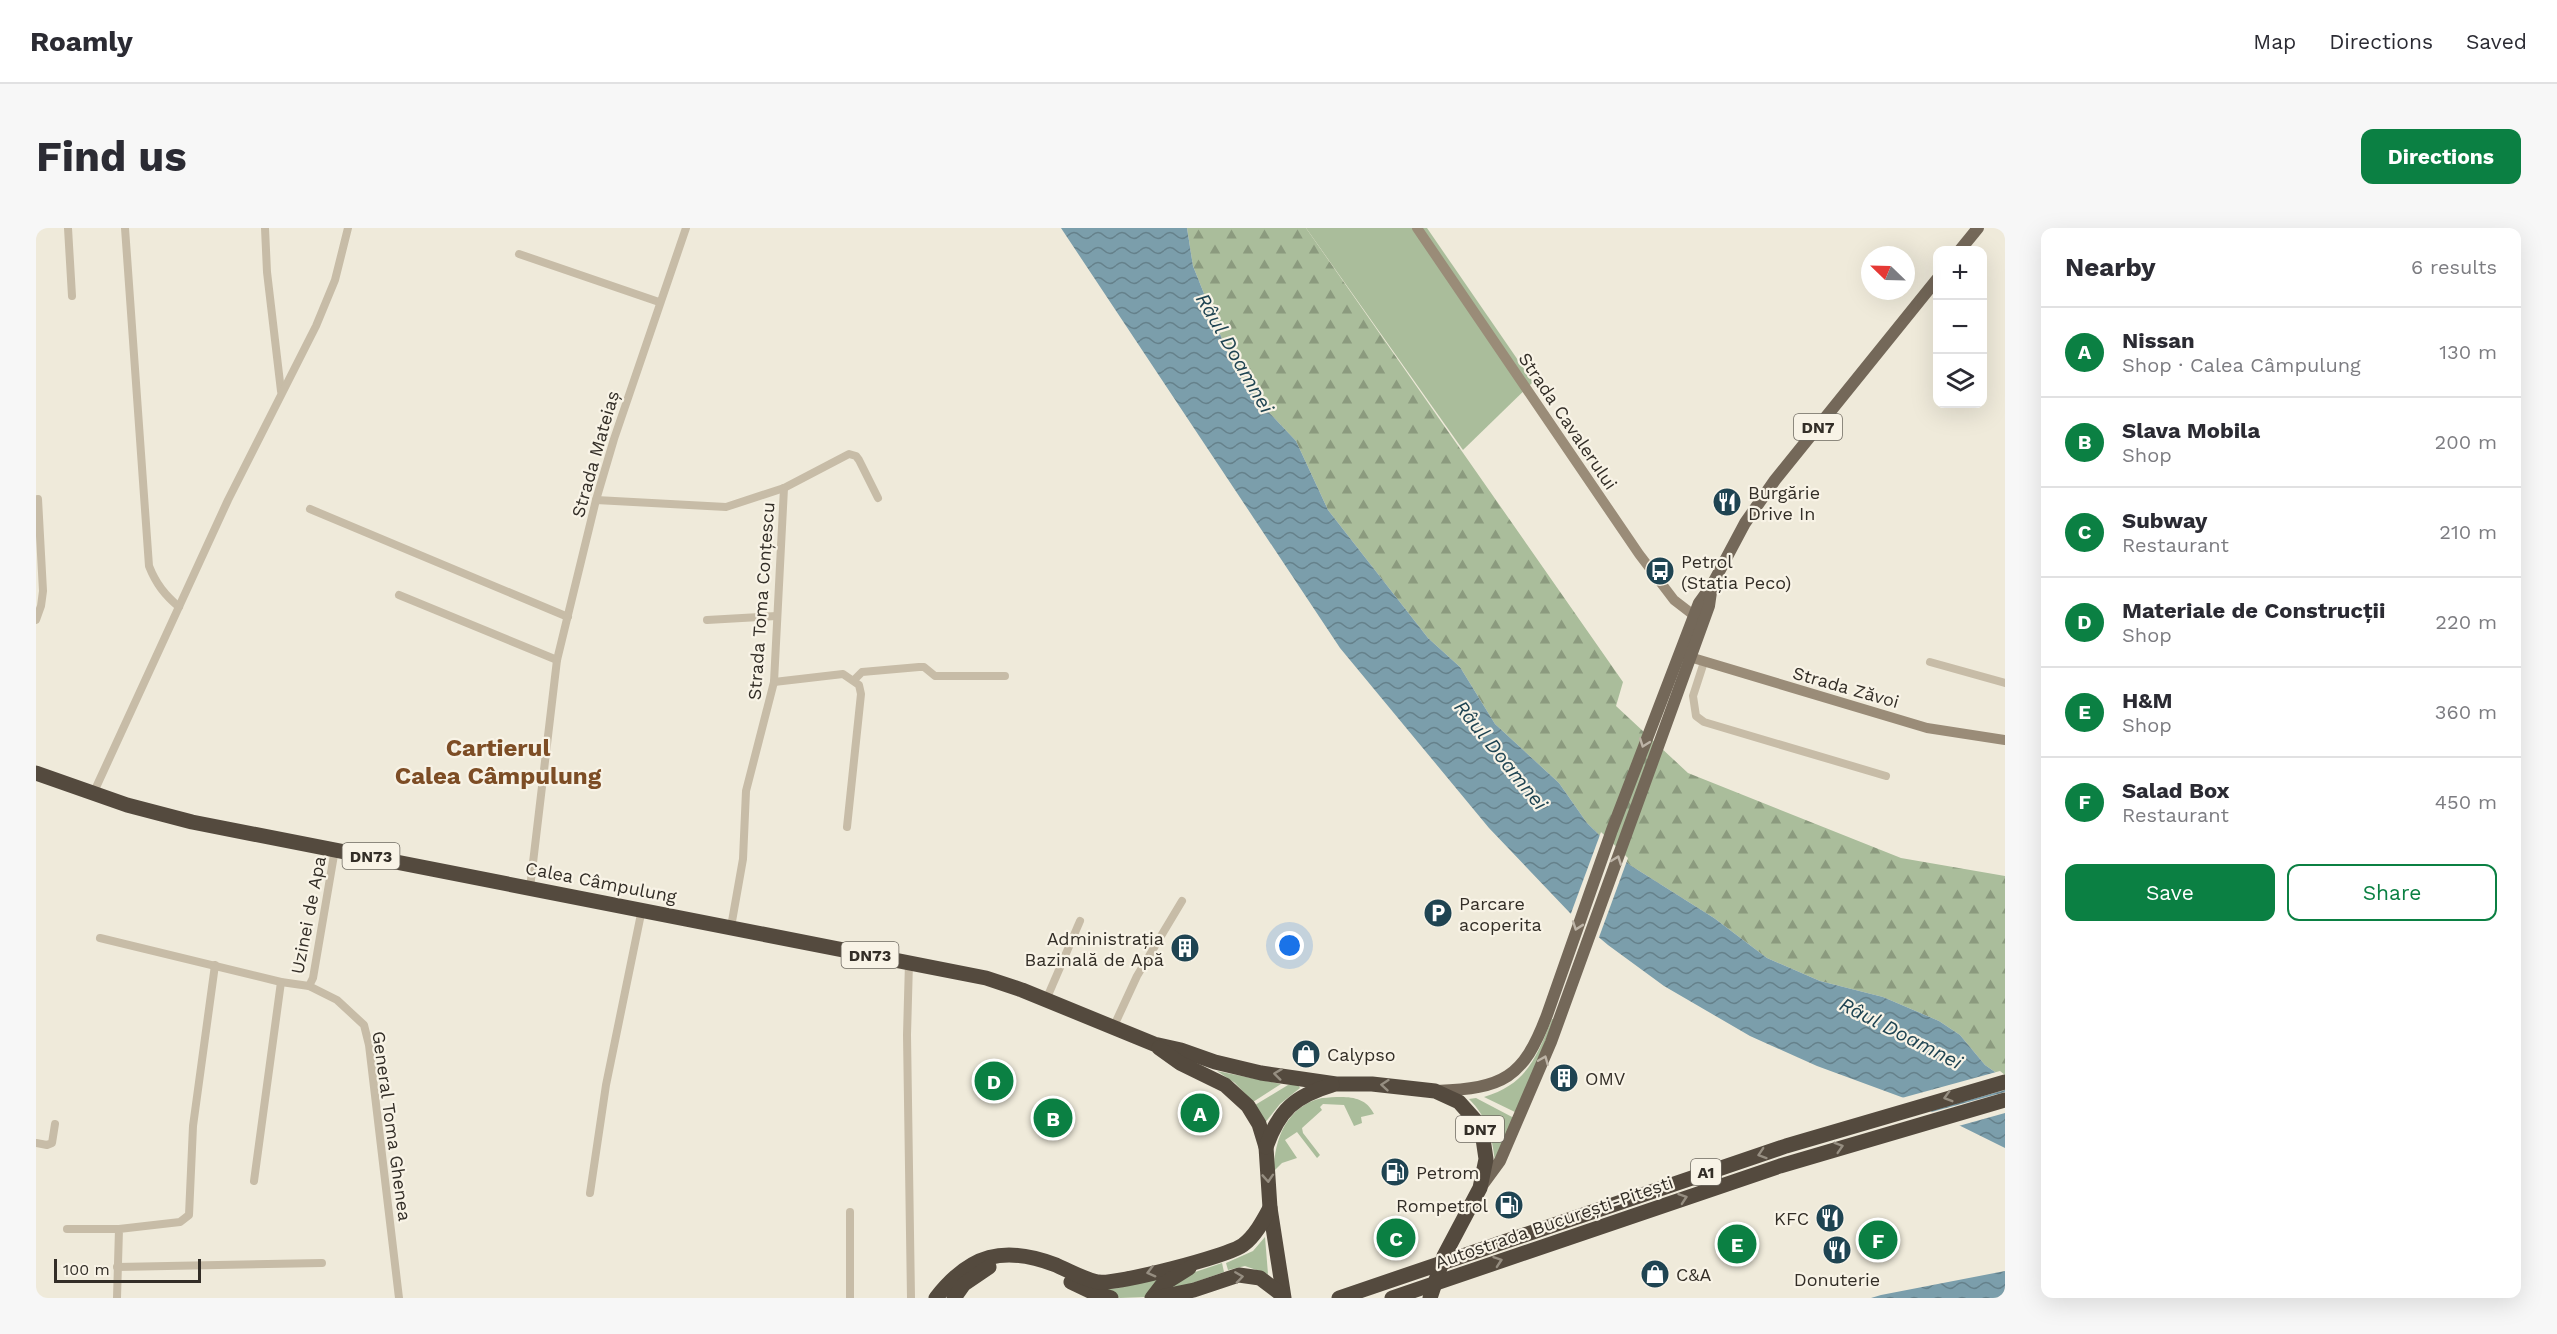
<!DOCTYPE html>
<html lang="en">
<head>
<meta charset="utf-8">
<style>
  body { margin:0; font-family:"Work Sans",sans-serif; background:#f7f7f7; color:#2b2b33 }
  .controls { position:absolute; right:18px; top:18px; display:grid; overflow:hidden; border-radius:12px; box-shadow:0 6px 24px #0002 }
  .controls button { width:54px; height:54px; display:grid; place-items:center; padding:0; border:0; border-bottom:2px solid #e1e1e2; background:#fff; color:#2b2b33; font:30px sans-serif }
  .compass { position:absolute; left:1825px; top:18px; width:54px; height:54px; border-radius:50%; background:#fff; box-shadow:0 6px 24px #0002; rotate:293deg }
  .scale { position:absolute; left:18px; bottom:15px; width:147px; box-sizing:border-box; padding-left:6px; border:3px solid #332e27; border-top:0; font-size:16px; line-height:21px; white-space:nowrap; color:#332e27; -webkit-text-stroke:4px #f8f3e6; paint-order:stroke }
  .you { position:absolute; left:1254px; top:718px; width:21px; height:21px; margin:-15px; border:4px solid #fff; border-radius:50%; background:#1a73e8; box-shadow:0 0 0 9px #1a73e833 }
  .badge { display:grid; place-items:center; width:39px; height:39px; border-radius:50%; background:#0b8043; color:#fff; font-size:20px; font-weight:700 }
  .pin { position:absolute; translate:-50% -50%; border:3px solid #fff; box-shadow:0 2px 6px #0006 }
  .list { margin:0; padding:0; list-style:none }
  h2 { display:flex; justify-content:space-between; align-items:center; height:78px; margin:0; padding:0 24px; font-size:26px }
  h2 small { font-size:20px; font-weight:400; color:#7c7c81 }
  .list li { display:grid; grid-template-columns:39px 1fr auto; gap:18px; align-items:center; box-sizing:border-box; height:90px; padding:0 24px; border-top:2px solid #e1e1e2 }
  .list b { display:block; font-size:22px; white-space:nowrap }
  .list p { margin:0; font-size:20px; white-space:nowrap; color:#7c7c81 }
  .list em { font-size:20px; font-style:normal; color:#7c7c81 }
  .actions { display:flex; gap:12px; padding:18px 24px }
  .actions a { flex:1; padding:14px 0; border:2px solid #0b8043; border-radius:12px; text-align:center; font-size:21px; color:#0b8043 }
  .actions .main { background:#0b8043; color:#fff }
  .icon { flex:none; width:33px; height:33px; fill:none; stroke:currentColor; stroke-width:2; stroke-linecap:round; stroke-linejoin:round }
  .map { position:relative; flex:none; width:1969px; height:1070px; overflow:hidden; border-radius:12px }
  header { display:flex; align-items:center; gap:36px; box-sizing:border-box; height:84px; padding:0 30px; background:#fff; border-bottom:2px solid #e1e1e2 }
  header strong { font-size:28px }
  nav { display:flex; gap:33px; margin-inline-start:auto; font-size:21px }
  .intro { display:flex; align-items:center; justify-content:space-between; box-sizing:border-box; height:144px; padding:0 36px }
  h1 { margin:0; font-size:42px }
  .button { padding:15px 27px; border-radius:12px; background:#0b8043; color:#fff; font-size:21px; font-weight:700 }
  main { display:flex; gap:36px; padding:0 36px }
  aside { flex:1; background:#fff; border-radius:12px; box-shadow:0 6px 24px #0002 }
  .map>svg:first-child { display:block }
</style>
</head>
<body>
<header>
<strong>Roamly</strong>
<nav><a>Map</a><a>Directions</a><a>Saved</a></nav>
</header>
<div class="intro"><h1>Find us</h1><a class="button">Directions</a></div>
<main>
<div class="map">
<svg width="1969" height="1070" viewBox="0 0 1969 1070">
  <defs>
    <pattern id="forest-firs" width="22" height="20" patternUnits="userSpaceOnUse" patternTransform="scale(1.5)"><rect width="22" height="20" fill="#aabd9b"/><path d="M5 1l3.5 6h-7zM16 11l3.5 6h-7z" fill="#8b9a7e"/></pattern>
    <pattern id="water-waves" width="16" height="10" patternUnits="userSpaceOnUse" patternTransform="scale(1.5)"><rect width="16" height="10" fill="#7b9eab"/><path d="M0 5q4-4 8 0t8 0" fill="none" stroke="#65818b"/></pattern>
  </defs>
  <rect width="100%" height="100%" fill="#efeada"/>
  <!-- green -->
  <g fill="#aabd9b">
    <polygon points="1270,0 1391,0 1497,154 1427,222"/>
    <path d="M1516 791H1518L1481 885 1448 869C1491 856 1500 830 1516 791Z"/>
    <polygon points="1181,843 1245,856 1217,874 1199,855"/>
    <polygon points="1252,857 1262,857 1264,860 1244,876 1228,896 1219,877"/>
    <path d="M1286 870C1305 869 1328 865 1338 886L1325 889 1326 895 1318 898 1308 877 1287 876 1284 879 1286 882 1266 900 1267 905 1284 927 1281 930 1261 904 1249 912 1261 930 1246 935 1238 943C1238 911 1251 878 1286 870Z"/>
    <path d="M1440 870 1478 890 1459 933C1456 908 1451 889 1433 871Z"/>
    <polygon points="1229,1009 1232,1046 1209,1038 1192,1042 1190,1035 1217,1023"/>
    <polygon points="1186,1035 1188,1044 1139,1061 1131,1060 1156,1045"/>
    <polygon points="1135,1044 1110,1069 1084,1070 1060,1062 1083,1060"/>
  </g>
  <!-- forest -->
  <polygon fill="url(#forest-firs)" points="1151,0 1270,0 1587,454 1580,478 1652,545 1865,630 1969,648 1969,851 1949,837 1924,807 1903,793 1847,769 1784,753 1731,730 1678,690 1594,637 1551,595 1523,555 1459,496 1424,439 1392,410 1292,282 1260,213 1225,176 1198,141 1157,38"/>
  <!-- water -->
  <g fill="url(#water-waves)">
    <polygon points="1025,0 1151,0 1157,38 1198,141 1225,176 1260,213 1292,282 1392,410 1424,439 1459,496 1523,555 1551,595 1594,637 1678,690 1731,730 1784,753 1847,769 1903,793 1924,807 1949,837 1969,851 1969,920 1868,870 1781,838 1714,808 1628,758 1572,717 1534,685 1453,600 1304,420"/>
    <polygon points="1969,1043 1969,1070 1835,1070 1845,1067"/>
  </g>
  <!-- pier -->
  <g fill="#efeada">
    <polygon points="1565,604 1592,630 1562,712 1534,688"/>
    <polygon points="1964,843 1969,847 1969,862 1890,884 1862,871"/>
    <polygon points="1969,864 1969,885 1919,899 1892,885"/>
  </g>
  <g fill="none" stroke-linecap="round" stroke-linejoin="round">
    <!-- street -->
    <g stroke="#c7bca7" stroke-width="8">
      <polyline points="32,0 36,68"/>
      <path d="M89 0 113 338C120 356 129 367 143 379"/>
      <polyline points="229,0 231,44 245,163"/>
      <polyline points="483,26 623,74"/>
      <polyline points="560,272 690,279 748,260 813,226 820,228 823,232 842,270"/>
      <polyline points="274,281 532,389"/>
      <polyline points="363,367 521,432"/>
      <polyline points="0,392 5,378 7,363 2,271"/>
      <polyline points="671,392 741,388"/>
      <polyline points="1668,434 1657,468 1660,488 1668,494 1850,548"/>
      <polyline points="1894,434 1969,455"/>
      <polyline points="818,452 826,444 883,439 888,439 899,448 969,448"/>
      <polyline points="738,454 807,446 823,457 825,466 811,599"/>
      <polyline points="57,566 192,272 280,98 299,52 312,0"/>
      <polyline points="494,660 521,432 560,272 578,211 650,0"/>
      <polyline points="695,699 707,631 710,563 738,454 748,260"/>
      <polyline points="64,710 245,754 273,758 301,772 328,797 333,817 363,1070"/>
      <polyline points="873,734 871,807 875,1070"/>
      <polyline points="273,758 277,750 299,621"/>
      <polyline points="1010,772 1044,693"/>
      <polyline points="1077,800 1101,748 1146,673"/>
      <polyline points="0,915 11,917 16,915 19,896"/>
      <polyline points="218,953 245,754"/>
      <polyline points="554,965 570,857 606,681"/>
      <polyline points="31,1001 83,1001"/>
      <polyline points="81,1039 286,1035"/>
      <polyline points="81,1070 83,1001 144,994 153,987 157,898 179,737"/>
      <polyline points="814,1070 814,984"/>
    </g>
    <!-- secondary -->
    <g stroke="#9a8c78" stroke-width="10">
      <polyline points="1381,0 1603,326 1638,372 1664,392"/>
      <polyline points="1647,427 1891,500 1969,512"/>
    </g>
    <!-- primary -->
    <g stroke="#746859" stroke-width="12">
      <polyline points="1924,22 1942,0"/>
      <path d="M1401 863C1467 860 1487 851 1511 787L1576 602 1663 375 1676 357 1709 295 1739 252 1902 50"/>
      <polyline points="1445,959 1464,933 1515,814 1673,378 1676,357"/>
    </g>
    <!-- highway -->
    <g stroke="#544a3e" stroke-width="15">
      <polyline points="0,545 91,577 156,594 950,750 986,762 1118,816 1145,822 1179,834 1225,845 1300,856 1336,856 1399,863 1423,874 1440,893 1446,904 1450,931 1444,960 1408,1028 1394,1070"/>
      <polyline points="1123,820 1144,835 1189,857 1212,878 1223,896 1230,919 1234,980 1248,1070"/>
      <path d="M1230 919C1243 882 1259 868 1296 857"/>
      <polyline points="1035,1054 1056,1064 1075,1070"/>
      <path d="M900 1070C934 1026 968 1017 1020 1037 1033 1043 1047 1051 1062 1054 1080 1057 1192 1028 1207 1017 1219 1008 1227 993 1234 980"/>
      <polyline points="918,1070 928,1056 953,1039"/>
      <polyline points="1116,1070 1126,1057 1153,1040"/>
      <polyline points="1119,1070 1158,1062 1203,1047 1224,1050 1245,1066"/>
      <polyline points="1303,1070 1750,918 1969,854"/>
      <polyline points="1356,1070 1744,938 1969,872"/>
    </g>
  </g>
  <!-- one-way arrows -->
  <defs><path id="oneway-chevron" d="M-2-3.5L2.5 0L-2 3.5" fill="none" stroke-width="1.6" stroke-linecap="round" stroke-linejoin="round" transform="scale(1.5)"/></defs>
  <g stroke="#bdb4a7">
    <use href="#oneway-chevron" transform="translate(1608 515) rotate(110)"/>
    <use href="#oneway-chevron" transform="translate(1581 632) rotate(-70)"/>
    <use href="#oneway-chevron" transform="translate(1541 698) rotate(109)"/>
    <use href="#oneway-chevron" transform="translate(1508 832) rotate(-68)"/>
  </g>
  <g stroke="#968e81">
    <use href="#oneway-chevron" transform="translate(1242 846) rotate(-173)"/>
    <use href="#oneway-chevron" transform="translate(1349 857) rotate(-175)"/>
    <use href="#oneway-chevron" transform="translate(1912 869) rotate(164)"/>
    <use href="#oneway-chevron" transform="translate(1803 919) rotate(-17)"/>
    <use href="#oneway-chevron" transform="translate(1726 926) rotate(162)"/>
    <use href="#oneway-chevron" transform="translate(1232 950) rotate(86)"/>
    <use href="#oneway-chevron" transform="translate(1647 970) rotate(-19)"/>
    <use href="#oneway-chevron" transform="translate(1462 1033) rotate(-19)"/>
    <use href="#oneway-chevron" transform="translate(1115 1044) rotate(165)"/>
    <use href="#oneway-chevron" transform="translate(1203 1049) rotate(-8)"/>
  </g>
  <!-- icons -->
  <defs>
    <g id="restaurant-disc" transform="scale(1.5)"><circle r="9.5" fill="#1f4452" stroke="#f8f3e6"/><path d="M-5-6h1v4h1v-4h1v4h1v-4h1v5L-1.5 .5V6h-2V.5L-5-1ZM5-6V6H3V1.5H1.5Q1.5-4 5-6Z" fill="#fff"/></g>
    <g id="bus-disc" transform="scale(1.5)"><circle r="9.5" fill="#1f4452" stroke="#f8f3e6"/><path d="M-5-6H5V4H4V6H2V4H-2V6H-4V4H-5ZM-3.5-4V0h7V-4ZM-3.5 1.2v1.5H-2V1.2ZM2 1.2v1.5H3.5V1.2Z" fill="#fff"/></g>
    <g id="parking-disc" transform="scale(1.5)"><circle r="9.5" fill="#1f4452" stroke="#f8f3e6"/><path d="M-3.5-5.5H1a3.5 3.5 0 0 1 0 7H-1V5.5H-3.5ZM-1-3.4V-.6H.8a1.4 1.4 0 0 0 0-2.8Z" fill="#fff"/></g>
    <g id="building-disc" transform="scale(1.5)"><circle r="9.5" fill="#1f4452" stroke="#f8f3e6"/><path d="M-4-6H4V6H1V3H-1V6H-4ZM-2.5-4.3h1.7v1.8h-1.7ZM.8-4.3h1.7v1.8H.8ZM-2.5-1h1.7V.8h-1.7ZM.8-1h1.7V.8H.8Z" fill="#fff"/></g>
    <g id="shop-disc" transform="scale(1.5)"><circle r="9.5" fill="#1f4452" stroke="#f8f3e6"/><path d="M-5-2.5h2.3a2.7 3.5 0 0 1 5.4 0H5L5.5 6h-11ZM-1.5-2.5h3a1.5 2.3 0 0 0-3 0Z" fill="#fff"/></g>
    <g id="fuel-disc" transform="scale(1.5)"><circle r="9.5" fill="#1f4452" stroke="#f8f3e6"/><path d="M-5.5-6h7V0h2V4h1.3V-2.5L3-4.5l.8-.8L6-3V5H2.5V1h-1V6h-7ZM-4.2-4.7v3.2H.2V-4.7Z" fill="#fff"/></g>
  </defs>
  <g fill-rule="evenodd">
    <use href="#restaurant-disc" x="1691" y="274"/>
    <use href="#bus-disc" x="1624" y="343"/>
    <use href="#parking-disc" x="1402" y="685"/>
    <use href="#building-disc" x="1149" y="720"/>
    <use href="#shop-disc" x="1270" y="826"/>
    <use href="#building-disc" x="1528" y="850"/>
    <use href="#fuel-disc" x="1359" y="944"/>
    <use href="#fuel-disc" x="1473" y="977"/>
    <use href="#restaurant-disc" x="1794" y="990"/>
    <use href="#restaurant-disc" x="1801" y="1022"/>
    <use href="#shop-disc" x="1619" y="1046"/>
  </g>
  <g text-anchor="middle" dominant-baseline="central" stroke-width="4.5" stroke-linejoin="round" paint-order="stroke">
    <!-- shield labels -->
    <g fill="#f8f3e6" stroke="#6e6960" stroke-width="1.5">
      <rect x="1758" y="186" width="48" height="26" rx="4.5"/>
      <rect x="306.5" y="615" width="57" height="26" rx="4.5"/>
      <rect x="805.5" y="714" width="57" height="26" rx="4.5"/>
      <rect x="1420" y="888" width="48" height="26" rx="4.5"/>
      <rect x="1655" y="931" width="30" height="26" rx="4.5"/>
    </g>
    <g font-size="16" font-weight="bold" fill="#332e27">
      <text x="1782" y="199">DN7</text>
      <text x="335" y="628">DN73</text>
      <text x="834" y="727">DN73</text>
      <text x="1444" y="901">DN7</text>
      <text x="1670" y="944">A1</text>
    </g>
    <!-- street labels -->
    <g font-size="18" fill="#332e27" stroke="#f8f3e6">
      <text transform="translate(1532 193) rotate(56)">Strada Cavalerului</text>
      <text transform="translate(559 226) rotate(-74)">Strada Mateiaș</text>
      <text transform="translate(725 373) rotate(-86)">Strada Toma Conțescu</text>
      <text transform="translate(1810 459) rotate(16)">Strada Zăvoi</text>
      <text transform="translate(565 654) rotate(11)">Calea Câmpulung</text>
      <text transform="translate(272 687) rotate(-79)">Uzinei de Apa</text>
      <text transform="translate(356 898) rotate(82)">General Toma Ghenea</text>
      <text transform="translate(1518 994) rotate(-19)">Autostrada București-Pitești</text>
    </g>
    <!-- poi labels -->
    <g font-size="18" fill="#332e27" stroke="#f8f3e6" text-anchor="start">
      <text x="1712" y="264">Burgărie<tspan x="1712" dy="21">Drive In</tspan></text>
      <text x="1645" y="333">Petrol<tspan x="1645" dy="21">(Stația Peco)</tspan></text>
      <text x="1423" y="675">Parcare<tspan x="1423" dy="21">acoperita</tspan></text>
      <text x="1128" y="710" text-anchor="end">Administrația<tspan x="1128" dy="21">Bazinală de Apă</tspan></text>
      <text x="1291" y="826">Calypso</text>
      <text x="1549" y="850">OMV</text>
      <text x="1380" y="944">Petrom</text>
      <text x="1452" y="977" text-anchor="end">Rompetrol</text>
      <text x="1773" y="990" text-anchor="end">KFC</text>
      <text x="1640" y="1046">C&amp;A</text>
      <text x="1801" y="1051" text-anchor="middle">Donuterie</text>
    </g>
    <!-- water labels -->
    <g font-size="20" font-style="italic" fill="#1f4452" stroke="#f8f3e6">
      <text transform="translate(1199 125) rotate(60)">Râul Doamnei</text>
      <text transform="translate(1465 527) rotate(51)">Râul Doamnei</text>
      <text transform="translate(1865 805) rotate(27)">Râul Doamnei</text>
    </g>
    <!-- district labels -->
    <g font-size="24" font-weight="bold" fill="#7d4d25" stroke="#f8f3e6">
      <text x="462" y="520">Cartierul<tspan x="462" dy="28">Calea Câmpulung</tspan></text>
    </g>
  </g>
</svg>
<div class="controls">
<button>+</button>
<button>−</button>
<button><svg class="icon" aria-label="layers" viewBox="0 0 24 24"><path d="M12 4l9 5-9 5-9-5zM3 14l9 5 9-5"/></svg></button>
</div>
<svg class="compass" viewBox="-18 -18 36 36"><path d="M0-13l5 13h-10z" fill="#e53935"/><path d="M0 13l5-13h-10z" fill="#7c7c81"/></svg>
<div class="scale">100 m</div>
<div class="you"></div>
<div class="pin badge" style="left:1164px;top:885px">A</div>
<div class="pin badge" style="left:1017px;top:890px">B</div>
<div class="pin badge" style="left:1360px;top:1010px">C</div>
<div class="pin badge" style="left:958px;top:853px">D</div>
<div class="pin badge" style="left:1701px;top:1016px">E</div>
<div class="pin badge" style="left:1842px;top:1012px">F</div>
</div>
<aside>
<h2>Nearby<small>6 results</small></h2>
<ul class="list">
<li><span class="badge">A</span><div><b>Nissan</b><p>Shop · Calea Câmpulung</p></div><em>130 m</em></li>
<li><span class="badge">B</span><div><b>Slava Mobila</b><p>Shop</p></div><em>200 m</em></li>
<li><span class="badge">C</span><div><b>Subway</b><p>Restaurant</p></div><em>210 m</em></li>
<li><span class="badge">D</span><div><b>Materiale de Construcții</b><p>Shop</p></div><em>220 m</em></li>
<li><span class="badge">E</span><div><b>H&amp;M</b><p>Shop</p></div><em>360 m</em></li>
<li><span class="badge">F</span><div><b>Salad Box</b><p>Restaurant</p></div><em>450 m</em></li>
</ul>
<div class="actions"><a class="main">Save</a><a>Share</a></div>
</aside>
</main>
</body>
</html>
